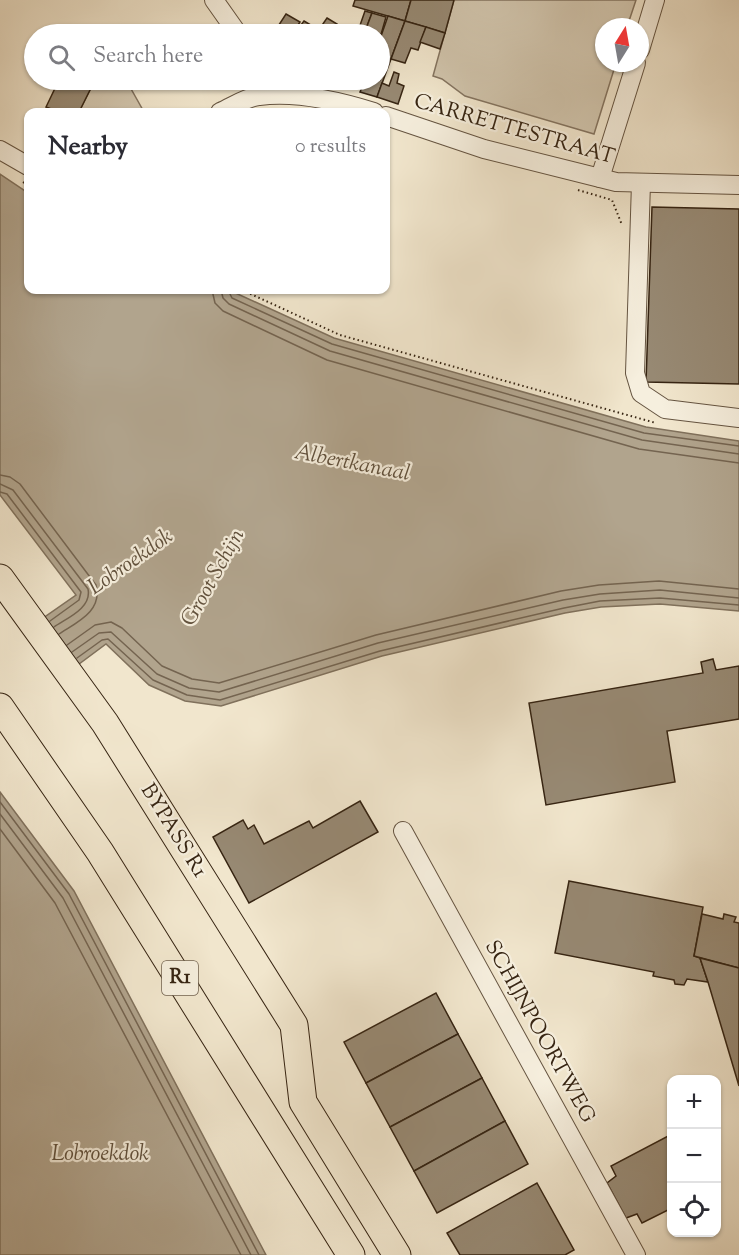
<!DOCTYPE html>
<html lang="en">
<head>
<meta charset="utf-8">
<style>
  body { margin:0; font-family:"Sorts Mill Goudy",serif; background:#f7f7f7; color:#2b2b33 }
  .controls { position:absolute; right:18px; bottom:18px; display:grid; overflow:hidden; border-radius:12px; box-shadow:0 2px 4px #0004 }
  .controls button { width:54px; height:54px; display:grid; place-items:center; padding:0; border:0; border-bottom:2px solid #e1e1e2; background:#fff; color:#2b2b33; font:30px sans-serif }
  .compass { position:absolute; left:595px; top:18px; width:54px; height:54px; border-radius:50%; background:#fff; box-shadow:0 2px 4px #0004; rotate:11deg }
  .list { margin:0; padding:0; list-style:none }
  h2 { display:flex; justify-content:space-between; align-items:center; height:78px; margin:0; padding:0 24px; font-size:26px }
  h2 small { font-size:20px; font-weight:400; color:#7c7c81 }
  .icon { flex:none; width:33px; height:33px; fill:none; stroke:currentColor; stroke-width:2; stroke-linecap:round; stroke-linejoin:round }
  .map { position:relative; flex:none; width:739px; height:1255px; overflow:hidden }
  .search { position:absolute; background:#fff; box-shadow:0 2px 4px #0004; left:24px; top:24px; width:366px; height:66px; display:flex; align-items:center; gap:15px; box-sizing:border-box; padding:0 21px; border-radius:33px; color:#7c7c81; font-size:22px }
  .panel { position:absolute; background:#fff; box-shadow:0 2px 4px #0004; left:24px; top:108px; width:366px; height:186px; border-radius:12px }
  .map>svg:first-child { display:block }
</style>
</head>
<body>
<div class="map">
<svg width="739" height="1255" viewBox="0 0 739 1255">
  <rect width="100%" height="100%" fill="#f1e6cd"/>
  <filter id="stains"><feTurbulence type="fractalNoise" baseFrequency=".00333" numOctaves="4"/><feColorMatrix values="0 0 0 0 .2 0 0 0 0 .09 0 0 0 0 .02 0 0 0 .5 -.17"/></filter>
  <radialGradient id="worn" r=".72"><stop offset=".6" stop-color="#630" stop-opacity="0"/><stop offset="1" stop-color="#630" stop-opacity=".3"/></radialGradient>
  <!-- green -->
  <g fill="#d1c5ad" stroke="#847460" stroke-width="1.5">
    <polygon points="454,0 636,0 627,27 604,27 604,63 616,63 594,134 465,96 442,79 433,76"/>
    <polygon points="95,80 126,80 144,112 79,112"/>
  </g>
  <!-- water -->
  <g fill="#b1a48d" stroke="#80715c" stroke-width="1.5">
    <polygon points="0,174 28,193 28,290 229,290 334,338 646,427 739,441 739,611 660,604 601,607 565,613 382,656 221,706 185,701 149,685 106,644 63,676 26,630 76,595 0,495"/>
    <polygon points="0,792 74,891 266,1255 0,1255"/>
  </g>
  <!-- pier -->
  <polygon fill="#f1e6cd" points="24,628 64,679 0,724 0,647"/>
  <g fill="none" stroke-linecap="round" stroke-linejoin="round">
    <!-- shore -->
    <g stroke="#746450" stroke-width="1.5">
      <polyline points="212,290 215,303 223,311 327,360 639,449 739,463"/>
      <polyline points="221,290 223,298 229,304 330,351 642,440 739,454"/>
      <polyline points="228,290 232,298 332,344 644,433 739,446"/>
      <path d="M0 475 10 477 20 484 96 585C103 611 77 622 59 634"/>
      <path d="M0 484 13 490 88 589C92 608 67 618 54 627"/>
      <polyline points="0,492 7,494 81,592 79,600 50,621"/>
      <polyline points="67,645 95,625 111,622 122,628 162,666 192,679 219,683 376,635 561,591 599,585 659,581 739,589"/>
      <polyline points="72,652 99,633 111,632 157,674 189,688 219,692 378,643 563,600 600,594 660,590 739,598"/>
      <polyline points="77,658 102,640 108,639 153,680 187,695 220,700 380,651 564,608 600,601 660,598 739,605"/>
      <polyline points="0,802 69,894 259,1255"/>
      <polyline points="0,814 63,898 251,1255"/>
      <polyline points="0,829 55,903 241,1255"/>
    </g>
  </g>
  <!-- building -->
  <g fill="#978973" stroke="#362412" stroke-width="1.5">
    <polygon points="411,0 405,21 353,6 355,0"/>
    <polygon points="411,0 454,0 445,33 405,21"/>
    <polygon points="365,11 372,13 364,34 357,34"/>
    <polygon points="372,13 386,17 380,38 380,34 364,34"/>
    <polygon points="286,14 300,22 292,34 273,34"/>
    <polygon points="388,16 405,21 377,97 360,92 365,80 380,80 380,39"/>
    <polygon points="327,18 337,24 331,34 316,34"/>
    <polygon points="304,21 319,30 316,34 292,34 299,24 301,25"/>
    <polygon points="405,21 426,27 418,50 411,48 405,63 391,59"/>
    <polygon points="426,27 445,33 440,49 420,42"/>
    <polygon points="394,72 399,74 397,83 404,86 398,104 377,97 382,83 389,86"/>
    <polygon points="59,80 95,80 79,112 59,112 46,107"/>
    <polygon points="652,207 739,209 739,384 646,382"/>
    <polygon points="713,659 716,670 739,666 739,719 667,731 675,782 546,805 529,703 703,673 701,662"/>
    <polygon points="360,801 378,832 249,903 213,837 243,820 248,829 254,825 264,844 309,821 313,828"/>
    <polygon points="569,881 703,907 694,956 700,958 708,982 687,979 684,985 675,984 674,980 653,976 654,972 555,953"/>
    <polygon points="702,914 723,919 724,914 736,917 734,922 739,923 739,968 694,956"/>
    <polygon points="700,958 739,968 739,1086 708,982"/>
    <polygon points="436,993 458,1034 366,1083 344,1042"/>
    <polygon points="458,1034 482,1078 390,1127 366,1083"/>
    <polygon points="482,1078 505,1121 414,1171 390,1127"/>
    <polygon points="505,1121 528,1164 437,1213 414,1171"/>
    <polygon points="672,1134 672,1208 642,1223 637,1214 626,1218 607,1183 616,1176 611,1166"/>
    <polygon points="537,1183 574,1250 565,1255 460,1255 447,1233"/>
  </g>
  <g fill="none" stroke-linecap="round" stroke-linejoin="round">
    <!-- minor casing -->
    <g stroke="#655441" stroke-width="20">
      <g id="minor">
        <polyline points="214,0 238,34"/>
        <polyline points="640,50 655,0"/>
        <path d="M220 112C232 107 246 97 259 96 296 91 339 101 374 112"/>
        <polyline points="386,116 484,149 616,182 739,185"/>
        <polyline points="0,150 28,166"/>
        <polyline points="600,178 636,63"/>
        <polyline points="641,183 635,373 641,393 665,409 739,418"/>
        <polyline points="403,831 636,1255"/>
      </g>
    </g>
    <!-- highway casing -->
    <g stroke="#362412" stroke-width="29">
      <g id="highway">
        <polyline points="0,578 105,723 294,1025 303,1102 397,1255"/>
        <polyline points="0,707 100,852 351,1255"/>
      </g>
    </g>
    <!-- path -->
    <g stroke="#362412" stroke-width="2" stroke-dasharray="1.5 3" stroke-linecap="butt">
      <polyline points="23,182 28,185"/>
      <polyline points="578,190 612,200 622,225"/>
      <polyline points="242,290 340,335 656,423"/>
    </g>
    <!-- minor -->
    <use href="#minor" stroke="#f6efde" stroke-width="18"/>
    <!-- highway -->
    <use href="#highway" stroke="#f1e6cd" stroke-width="27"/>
  </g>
  <g text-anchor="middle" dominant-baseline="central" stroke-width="4.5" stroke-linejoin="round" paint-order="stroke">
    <!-- shield labels -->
    <rect fill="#f6efde" stroke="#70614f" stroke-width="1.5" x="162" y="961" width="36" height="34" rx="4.5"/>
    <g font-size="20" font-weight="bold" fill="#362412">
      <text x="180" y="978">R1</text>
    </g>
    <!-- street labels -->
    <g font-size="21" fill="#362412" stroke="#f6efde">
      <text transform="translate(514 130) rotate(16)">CARRETTESTRAAT</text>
      <text transform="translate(173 831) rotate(58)">BYPASS R1</text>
      <text transform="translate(539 1032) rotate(61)">SCHIJNPOORTWEG</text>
    </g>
    <!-- water labels -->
    <g font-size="22" font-style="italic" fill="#61513d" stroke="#f6efde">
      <text transform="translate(352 464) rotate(11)">Albertkanaal</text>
      <text transform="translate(131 563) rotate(-35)">Lobroekdok</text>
      <text transform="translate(214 578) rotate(-61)">Groot Schijn</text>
      <text x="100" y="1155">Lobroekdok</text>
    </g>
  </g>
  <rect width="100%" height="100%" filter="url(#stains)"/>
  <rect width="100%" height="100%" fill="url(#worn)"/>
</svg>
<div class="controls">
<button>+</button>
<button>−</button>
<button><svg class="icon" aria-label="locate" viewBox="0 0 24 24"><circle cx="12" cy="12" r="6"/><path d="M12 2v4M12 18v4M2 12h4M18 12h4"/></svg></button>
</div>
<svg class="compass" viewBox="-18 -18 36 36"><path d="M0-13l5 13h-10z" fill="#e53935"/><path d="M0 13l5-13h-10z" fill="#7c7c81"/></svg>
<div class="search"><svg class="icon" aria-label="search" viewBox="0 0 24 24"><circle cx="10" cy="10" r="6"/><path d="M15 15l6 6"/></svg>Search here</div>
<section class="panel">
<h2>Nearby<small>0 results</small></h2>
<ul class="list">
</ul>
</section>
</div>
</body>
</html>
